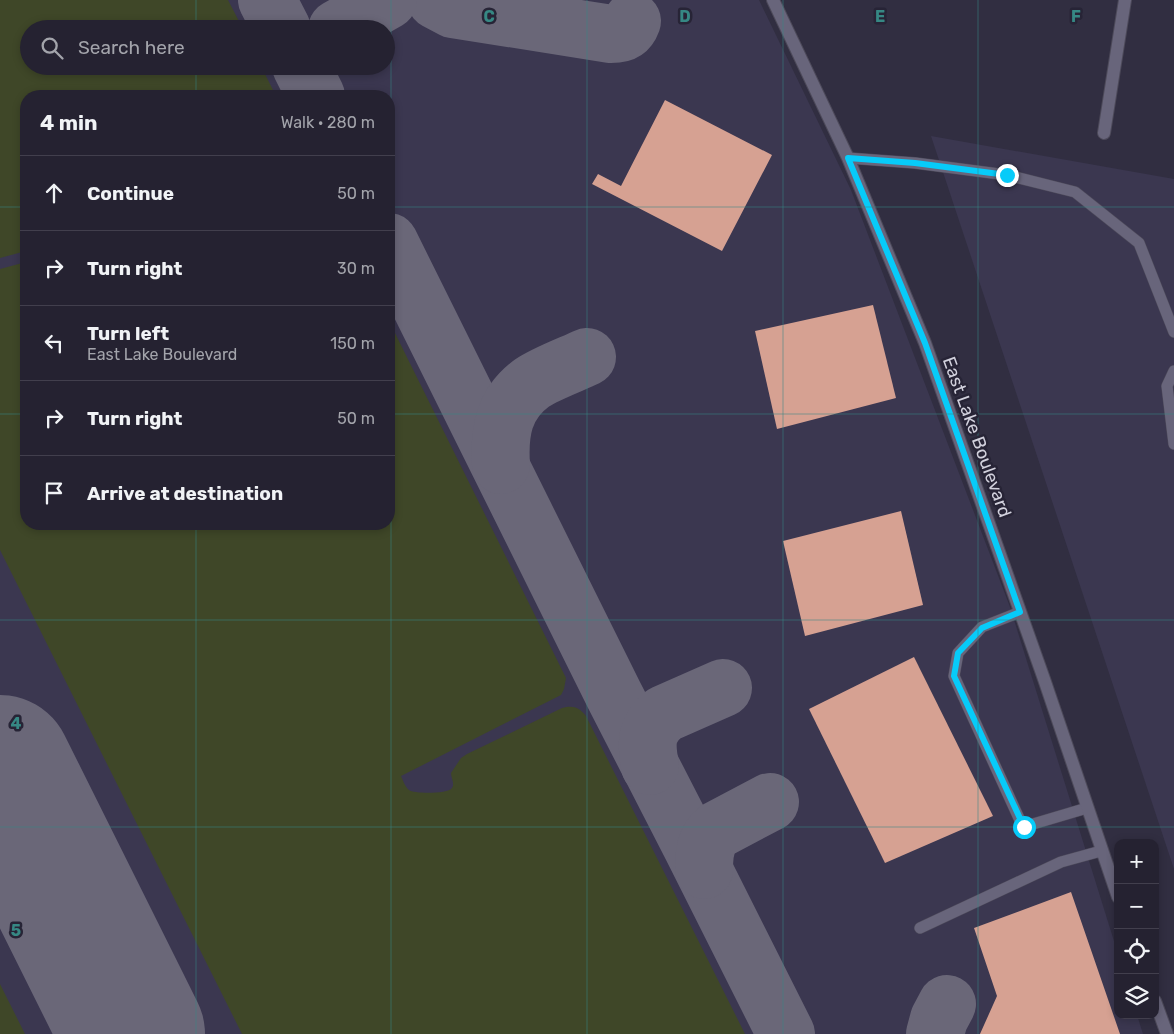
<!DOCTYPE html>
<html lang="en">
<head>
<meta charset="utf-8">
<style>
  body { margin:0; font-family:Rubik,sans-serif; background:#312f3d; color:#f1f3f6 }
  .controls { position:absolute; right:15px; bottom:15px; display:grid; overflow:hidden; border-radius:10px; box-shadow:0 2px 8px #0003 }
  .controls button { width:45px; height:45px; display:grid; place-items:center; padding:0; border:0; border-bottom:1px solid #423f4d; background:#252231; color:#f1f3f6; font:25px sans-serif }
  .stop { position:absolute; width:15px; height:15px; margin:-11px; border:4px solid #07cbf9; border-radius:50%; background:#fff }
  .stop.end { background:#07cbf9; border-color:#fff; box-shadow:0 1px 5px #0008 }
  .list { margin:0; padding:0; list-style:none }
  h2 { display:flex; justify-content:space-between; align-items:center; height:65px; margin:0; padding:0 20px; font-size:21px }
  h2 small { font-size:16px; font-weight:400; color:#a3a4ab }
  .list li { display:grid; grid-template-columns:32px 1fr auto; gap:15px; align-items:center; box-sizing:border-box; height:75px; padding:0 20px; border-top:1px solid #423f4d }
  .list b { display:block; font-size:19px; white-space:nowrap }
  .list p { margin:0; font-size:16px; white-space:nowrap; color:#a3a4ab }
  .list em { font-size:16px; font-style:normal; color:#a3a4ab }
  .icon { flex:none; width:28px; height:28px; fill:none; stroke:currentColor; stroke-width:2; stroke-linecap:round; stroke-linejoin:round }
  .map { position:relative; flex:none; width:1174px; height:1034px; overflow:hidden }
  .search { position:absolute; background:#252231; box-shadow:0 2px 8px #0003; left:20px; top:20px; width:375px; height:55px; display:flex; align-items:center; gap:12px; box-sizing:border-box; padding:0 18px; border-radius:28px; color:#a3a4ab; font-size:19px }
  .panel { position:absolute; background:#252231; box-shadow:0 2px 8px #0003; left:20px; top:90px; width:375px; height:440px; border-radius:20px }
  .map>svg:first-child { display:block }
</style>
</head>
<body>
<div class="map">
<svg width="1174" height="1034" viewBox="0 0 1174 1034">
  <rect width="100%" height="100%" fill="#312e41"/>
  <!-- built -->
  <g fill="#3b3750" fill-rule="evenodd">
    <path d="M0 0H759L851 190 1010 607 1118 954V1015H1137L1143 1034H0ZM29 29H386V66H29ZM26 96H389V524H26Z"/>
    <polygon points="931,136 1174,179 1174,869"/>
  </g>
  <!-- green -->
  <g fill="#3f4728">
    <polygon points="0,0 228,0 243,29 29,29 29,66 261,66 276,96 26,96 26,251 0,258"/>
    <path d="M26 262V524H389V321L566 678 564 689 561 695 401 776C403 780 405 787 409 790 414 794 448 794 452 788 455 784 451 778 451 773L461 758 467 754 562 708C573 705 579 707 586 716L745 1034H242L0 550V269Z"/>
    <polygon points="0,984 25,1034 0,1034"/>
  </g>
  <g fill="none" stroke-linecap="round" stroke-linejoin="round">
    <!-- taxiway -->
    <g stroke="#6a6778" stroke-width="58">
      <polyline points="267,0 282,29"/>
      <path d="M436 0 453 9 611 34C622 34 628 32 632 21"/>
      <polyline points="337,29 388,0"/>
      <polyline points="301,66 316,96"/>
      <polyline points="389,242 614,695 692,847 786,1034"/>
      <path d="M501 465C499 433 503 404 532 383 545 374 572 364 587 357"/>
      <path d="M650 766C646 744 645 730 664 714L723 688"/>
      <path d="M704 870C704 855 705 840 717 830L770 802"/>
      <polyline points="935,1034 939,1019 947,1004"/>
    </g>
    <!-- runway -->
    <polyline stroke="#6a6778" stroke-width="144" points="0,767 133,1034"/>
  </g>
  <!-- building -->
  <g fill="#d6a192">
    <polygon points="665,100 772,155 722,251 592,184 598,174 621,186"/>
    <polygon points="873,305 896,398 777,429 755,331"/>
    <polygon points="901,511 923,605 805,636 783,541"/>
    <polygon points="914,657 993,816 885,863 809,709"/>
    <polygon points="1071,892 1120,1034 980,1034 997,996 974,928"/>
  </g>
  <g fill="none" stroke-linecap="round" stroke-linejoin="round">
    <!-- service casing -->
    <g stroke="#4d4a5a" stroke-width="12">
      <g id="service">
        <polyline points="848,158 915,163 1007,175 1075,192 1139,243 1174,332"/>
        <polyline points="1174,371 1167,386 1174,444"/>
        <polyline points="1020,612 982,627 958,653 954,676 1023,827 1087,808"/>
        <polyline points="920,928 1061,862 1101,851"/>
      </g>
    </g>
    <!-- minor casing -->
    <g stroke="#4d4a5a" stroke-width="14">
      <polyline id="minor" points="1104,133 1125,0"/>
    </g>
    <!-- tertiary casing -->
    <g stroke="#4d4a5a" stroke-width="14">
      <g id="tertiary">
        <polyline points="773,0 848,158 925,343 1044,679 1118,897"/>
        <polyline points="1155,1001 1167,1034"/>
      </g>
    </g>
    <!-- service -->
    <use href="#service" stroke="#68657b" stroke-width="11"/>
    <!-- minor -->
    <use href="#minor" stroke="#68657b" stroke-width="12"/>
    <!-- tertiary -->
    <use href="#tertiary" stroke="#68657b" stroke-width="12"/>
  </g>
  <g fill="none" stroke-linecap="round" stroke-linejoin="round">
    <!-- route -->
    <polyline stroke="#07cbf9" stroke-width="6" points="1007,175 915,163 848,158 925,343 1020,612 982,628 958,653 954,676 1024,827"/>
  </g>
  <!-- grid -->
  <path fill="none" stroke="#368884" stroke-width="1" stroke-opacity="0.55" d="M196 0V29M391 0V1034M587 0V1034M783 0V1034M978 0V1034M196 66V96M0 207H26M389 207H1174M0 414H26M389 414H1174M196 524V1034M0 620H1174M0 827H1174"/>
  <g text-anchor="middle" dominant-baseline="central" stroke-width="5" stroke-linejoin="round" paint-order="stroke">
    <!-- street labels -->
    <g font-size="18" fill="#d2d1dd" stroke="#272436">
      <text transform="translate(977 437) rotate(70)">East Lake Boulevard</text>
    </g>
  </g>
  <g font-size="16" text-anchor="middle" font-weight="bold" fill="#368884" stroke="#272436" stroke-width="5" stroke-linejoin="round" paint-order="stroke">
    <text x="489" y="22">C</text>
    <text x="685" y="22">D</text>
    <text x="880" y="22">E</text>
    <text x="1076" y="22">F</text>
    <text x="16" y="729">4</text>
    <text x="16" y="936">5</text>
  </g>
</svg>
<div class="controls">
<button>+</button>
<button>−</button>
<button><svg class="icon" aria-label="locate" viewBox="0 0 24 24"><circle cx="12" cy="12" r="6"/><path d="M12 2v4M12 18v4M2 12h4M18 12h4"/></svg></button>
<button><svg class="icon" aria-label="layers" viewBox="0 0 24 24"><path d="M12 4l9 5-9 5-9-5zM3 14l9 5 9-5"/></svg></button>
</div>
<div class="stop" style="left:1024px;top:827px"></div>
<div class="stop end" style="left:1007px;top:175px"></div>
<div class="search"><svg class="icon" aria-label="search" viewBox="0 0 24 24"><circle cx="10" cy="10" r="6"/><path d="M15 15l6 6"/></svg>Search here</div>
<section class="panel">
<h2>4 min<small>Walk · 280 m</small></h2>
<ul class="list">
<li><svg class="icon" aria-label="ahead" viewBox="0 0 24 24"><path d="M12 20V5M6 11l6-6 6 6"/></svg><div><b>Continue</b></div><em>50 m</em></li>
<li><svg class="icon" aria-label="right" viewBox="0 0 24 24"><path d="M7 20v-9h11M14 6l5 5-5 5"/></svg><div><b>Turn right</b></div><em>30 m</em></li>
<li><svg class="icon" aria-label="left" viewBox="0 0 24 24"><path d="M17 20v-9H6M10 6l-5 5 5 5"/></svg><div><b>Turn left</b><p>East Lake Boulevard</p></div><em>150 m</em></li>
<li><svg class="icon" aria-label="right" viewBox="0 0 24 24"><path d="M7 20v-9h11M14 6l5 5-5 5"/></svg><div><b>Turn right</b></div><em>50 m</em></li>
<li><svg class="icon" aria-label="arrive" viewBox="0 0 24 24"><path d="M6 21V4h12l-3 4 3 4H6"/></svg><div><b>Arrive at destination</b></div></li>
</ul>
</section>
</div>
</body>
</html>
